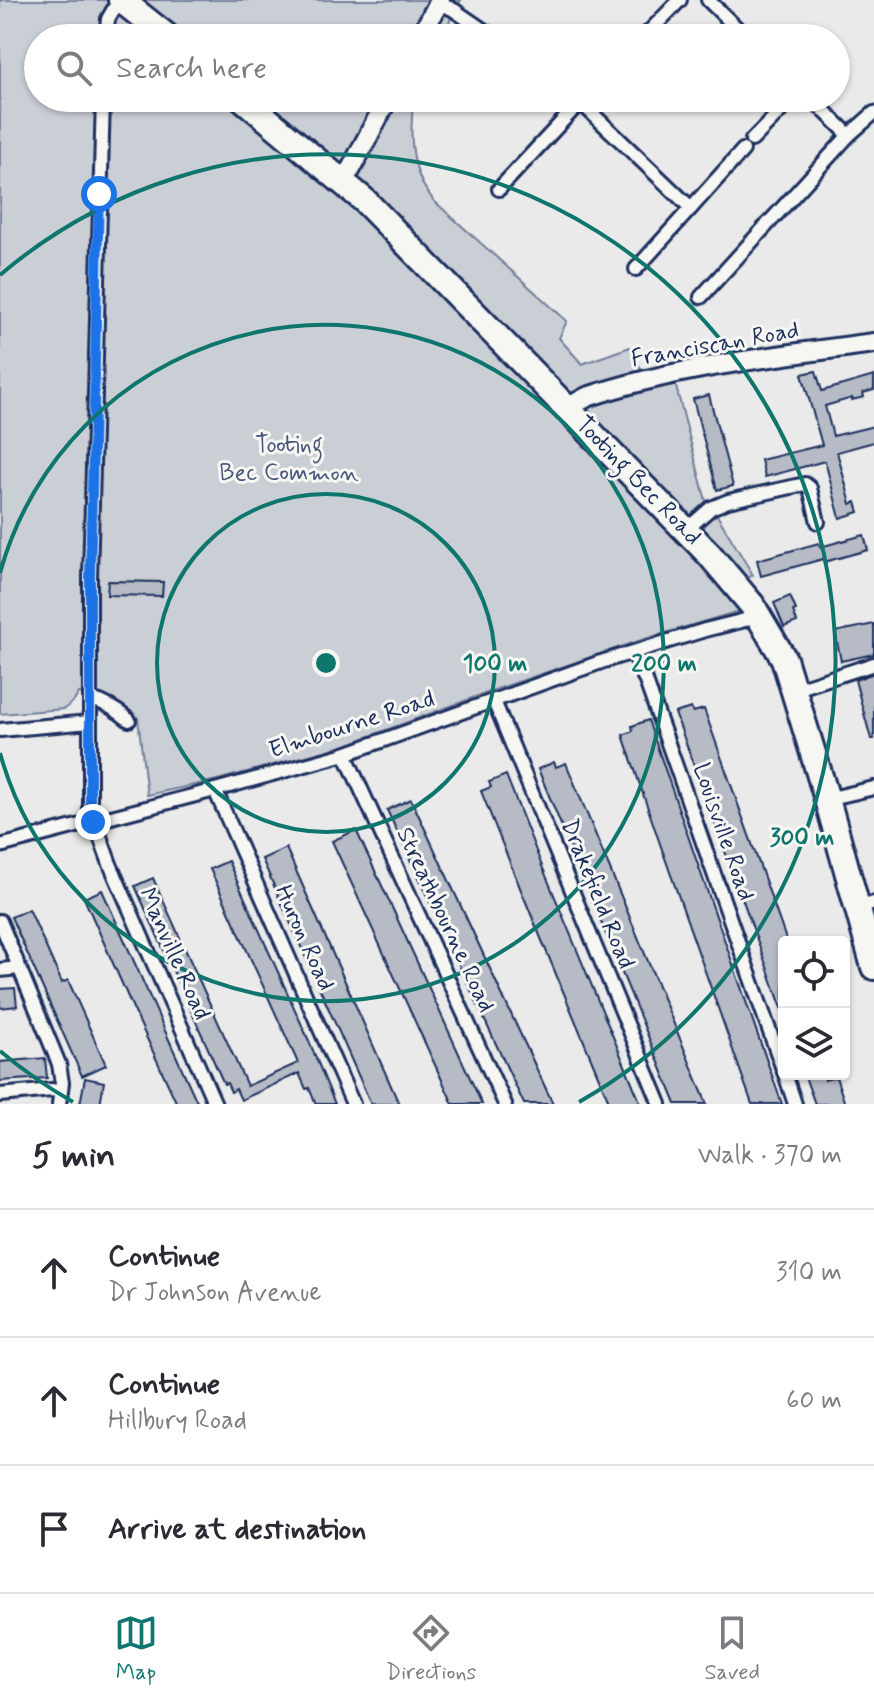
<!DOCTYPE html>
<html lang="en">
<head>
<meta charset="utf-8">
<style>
  body { margin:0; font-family:Mynerve,sans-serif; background:#f7f7f7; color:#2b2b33 }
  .controls { position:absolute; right:24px; bottom:24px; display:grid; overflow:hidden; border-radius:8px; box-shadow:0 2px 6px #0004 }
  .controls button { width:72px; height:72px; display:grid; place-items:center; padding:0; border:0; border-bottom:2px solid #e1e1e2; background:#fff; color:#2b2b33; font:40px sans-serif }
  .stop { position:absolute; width:24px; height:24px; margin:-18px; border:6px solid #1a73e8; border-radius:50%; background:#fff }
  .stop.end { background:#1a73e8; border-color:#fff; box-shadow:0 2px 8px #0008 }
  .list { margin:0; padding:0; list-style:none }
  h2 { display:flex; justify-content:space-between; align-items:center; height:104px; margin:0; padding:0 32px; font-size:34px }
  h2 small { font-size:26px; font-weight:400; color:#7c7c81 }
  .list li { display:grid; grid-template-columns:52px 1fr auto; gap:24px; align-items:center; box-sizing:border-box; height:128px; padding:0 32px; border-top:2px solid #e1e1e2 }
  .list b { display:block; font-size:30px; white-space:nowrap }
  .list p { margin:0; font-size:26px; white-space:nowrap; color:#7c7c81 }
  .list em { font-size:26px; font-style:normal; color:#7c7c81 }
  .icon { flex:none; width:44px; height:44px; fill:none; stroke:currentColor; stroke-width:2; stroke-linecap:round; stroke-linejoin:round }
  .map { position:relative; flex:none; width:874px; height:1104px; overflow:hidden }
  .search { position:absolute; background:#fff; box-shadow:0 2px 6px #0004; left:24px; right:24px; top:24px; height:88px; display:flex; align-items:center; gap:20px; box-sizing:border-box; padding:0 28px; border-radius:44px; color:#7c7c81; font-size:30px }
  .sheet { height:488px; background:#fff }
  nav { display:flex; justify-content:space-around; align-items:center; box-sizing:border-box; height:112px; border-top:2px solid #e1e1e2; background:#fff; font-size:22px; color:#7c7c81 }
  nav a { display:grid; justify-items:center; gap:4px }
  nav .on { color:#0f766e }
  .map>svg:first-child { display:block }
</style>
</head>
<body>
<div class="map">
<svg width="874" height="1104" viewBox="0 0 874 1104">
  <rect width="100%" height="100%" fill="#e9eae9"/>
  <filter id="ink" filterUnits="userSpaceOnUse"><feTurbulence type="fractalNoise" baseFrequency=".0125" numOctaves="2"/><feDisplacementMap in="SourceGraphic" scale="16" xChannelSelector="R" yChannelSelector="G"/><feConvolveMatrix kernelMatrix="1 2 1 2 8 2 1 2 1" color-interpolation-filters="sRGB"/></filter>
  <g filter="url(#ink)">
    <!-- green -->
    <path fill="#caced5" stroke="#727e9a" stroke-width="2" d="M0 0H461L448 24H441L433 38H38V98H414C410 125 410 158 422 183 425 189 430 195 433 200L567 321 559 338 582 364 630 347 650 387 675 383 706 501 714 510 753 575 726 589 746 609 638 641 491 691 343 746 217 780 147 795 138 718 109 701 79 693 74 701 64 709 0 714Z"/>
    <!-- building -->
    <g fill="#b6bbc6" stroke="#1b2f5e" stroke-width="2">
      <polygon points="816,371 822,391 874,376 874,390 863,393 864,397 852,400 852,398 825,406 833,436 874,426 874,442 837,452 851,504 856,502 859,512 840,518 825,461 765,477 761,460 822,445 802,374"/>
      <polygon points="709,395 733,486 717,490 693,399"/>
      <polygon points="864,535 868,550 824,562 823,559 761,576 757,560 819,543 820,547"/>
      <polygon points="108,581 163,582 162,596 107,595"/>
      <polygon points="790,596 796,610 793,611 797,622 784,627 774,603"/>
      <polygon points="874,624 874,654 841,661 835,632"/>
      <polygon points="874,673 874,739 871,739 855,680"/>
      <polygon points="691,708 693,712 704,709 787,942 784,942 784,1014 675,713"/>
      <polygon points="648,720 696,859 782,1104 752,1104 659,841 623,735 633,731 632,726"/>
      <polygon points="554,762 556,767 566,763 707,1104 676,1104 538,769"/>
      <polygon points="506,775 542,866 641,1104 610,1104 523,895 481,791 491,787 489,782"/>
      <polygon points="411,799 512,1016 553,1104 524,1104 488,1027 387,810"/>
      <polygon points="356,830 390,903 482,1104 453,1104 332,841"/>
      <polygon points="286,848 351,995 399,1104 371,1104 327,1005 262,859"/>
      <polygon points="228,861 309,1041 335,1104 316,1104 309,1088 306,1089 299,1073 241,1100 236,1089 231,1092 227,1083 224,1084 135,886 153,878 247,1086 298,1063 210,869"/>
      <polygon points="102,890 183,1071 198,1104 177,1104 132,1006 84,898"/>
      <polygon points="29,909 62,983 68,980 106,1065 82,1076 11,917"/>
      <polygon points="15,988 17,1006 0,1008 0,989"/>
      <polygon points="45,1058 47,1078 0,1081 0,1062"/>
      <polygon points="804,1074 823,1074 825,1080 836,1077 845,1104 815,1104"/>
      <polygon points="85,1078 104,1082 100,1104 80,1104"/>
    </g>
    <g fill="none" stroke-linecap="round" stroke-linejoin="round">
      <!-- street casing -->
      <g stroke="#1b2f5e" stroke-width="18">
        <g id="street">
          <polyline points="708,0 747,38"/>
          <polyline points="438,2 454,10 495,38"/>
          <polyline points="106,38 108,19 119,0"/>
          <polyline points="643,38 680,0"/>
          <polyline points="576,98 691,208 743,150"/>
          <polyline points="811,98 849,135"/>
          <polyline points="752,140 793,98"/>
          <polyline points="499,189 584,98"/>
          <polyline points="636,269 691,208"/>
          <polyline points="701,297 849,135 874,113"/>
          <polyline points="686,530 711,508 728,501 805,484 810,488 818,522"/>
          <polyline points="634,653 647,684 784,1072"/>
          <polyline points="793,690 874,664"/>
          <path d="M91 699C106 703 117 710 129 720"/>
          <polyline points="494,701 660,1104"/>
          <polyline points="90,722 90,577 103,98"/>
          <polyline points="0,730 90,722 90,809 110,864 215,1104"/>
          <polyline points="345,754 505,1104"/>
          <polyline points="215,790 353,1104"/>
          <polyline points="827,799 874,788"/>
          <polyline points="0,846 215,790 345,754 601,662 705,630 745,620 757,613"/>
          <polyline points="859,908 874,903"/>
          <polyline points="0,921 59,1064 62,1083 59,1104"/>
          <polyline points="0,970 19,968"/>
          <polyline points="785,1074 795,1104"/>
          <polyline points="0,1095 52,1090 61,1092"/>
        </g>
      </g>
      <!-- secondary casing -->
      <g stroke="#1b2f5e" stroke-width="24">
        <g id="secondary">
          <polyline points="420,38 440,0"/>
          <polyline points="341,181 351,169 388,98"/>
          <path d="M568 409 576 403 587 397C680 366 778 356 874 343"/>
        </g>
      </g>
      <!-- highway casing -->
      <g stroke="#1b2f5e" stroke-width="30">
        <g id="highway">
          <polyline points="121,0 169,38"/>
          <polyline points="242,98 365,201 709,554 752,605 784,659 827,799 874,967"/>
        </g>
      </g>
      <!-- street -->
      <use href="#street" stroke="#f6f6f2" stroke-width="12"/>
      <!-- secondary -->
      <use href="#secondary" stroke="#f6f6f2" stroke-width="18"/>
      <!-- highway -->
      <use href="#highway" stroke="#f6f6f2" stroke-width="24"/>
    </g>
  </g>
  <g fill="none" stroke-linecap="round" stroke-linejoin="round" filter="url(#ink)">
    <!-- route -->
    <polyline stroke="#1a73e8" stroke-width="10" points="93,822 90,809 90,577 99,194"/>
  </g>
  <!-- distance rings -->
  <g fill="none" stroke="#0f766e" stroke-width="4">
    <circle cx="326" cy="663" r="169"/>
    <path d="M0 573A338 338 0 1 1 0 753"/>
    <path d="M73 1102A507 507 0 0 1 0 1051M0 275A507 507 0 1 1 579 1102"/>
  </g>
  <g text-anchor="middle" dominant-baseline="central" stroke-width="6" stroke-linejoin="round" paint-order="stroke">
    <!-- street labels -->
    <g font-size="24" fill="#1b2f5e" stroke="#f6f6f2">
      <text transform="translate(715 345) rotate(-10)">Franciscan Road</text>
      <text transform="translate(638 481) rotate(46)">Tooting Bec Road</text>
      <text transform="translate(352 725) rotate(-18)">Elmbourne Road</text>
      <text transform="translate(723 832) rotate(71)">Louisville Road</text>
      <text transform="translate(597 894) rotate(68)">Drakefield Road</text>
      <text transform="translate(445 920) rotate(65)">Streathbourne Road</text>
      <text transform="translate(304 938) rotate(66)">Huron Road</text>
      <text transform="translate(174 954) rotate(66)">Manville Road</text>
    </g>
    <!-- park labels -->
    <g font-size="24" fill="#47577c" stroke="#f6f6f2">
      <text x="289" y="445">Tooting<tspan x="289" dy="28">Bec Common</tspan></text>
    </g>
  </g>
  <circle cx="326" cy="663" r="12" fill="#0f766e" stroke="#f6f6f2" stroke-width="4"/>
  <g font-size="24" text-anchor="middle" font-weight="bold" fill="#0f766e" stroke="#f6f6f2" stroke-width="6" stroke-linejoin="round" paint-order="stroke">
    <text x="495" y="671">100 m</text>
    <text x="664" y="671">200 m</text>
    <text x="802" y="845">300 m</text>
  </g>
</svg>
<div class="controls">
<button><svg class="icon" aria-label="locate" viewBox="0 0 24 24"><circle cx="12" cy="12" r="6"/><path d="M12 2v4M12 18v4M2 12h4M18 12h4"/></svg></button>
<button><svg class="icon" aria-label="layers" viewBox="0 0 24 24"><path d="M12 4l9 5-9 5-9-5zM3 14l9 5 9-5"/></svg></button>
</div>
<div class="stop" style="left:99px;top:194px"></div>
<div class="stop end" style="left:93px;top:822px"></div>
<div class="search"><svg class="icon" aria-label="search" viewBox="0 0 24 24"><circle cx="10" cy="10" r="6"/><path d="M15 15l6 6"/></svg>Search here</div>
</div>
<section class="sheet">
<h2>5 min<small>Walk · 370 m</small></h2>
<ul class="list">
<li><svg class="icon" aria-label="ahead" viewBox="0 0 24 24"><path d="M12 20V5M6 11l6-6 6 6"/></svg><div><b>Continue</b><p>Dr Johnson Avenue</p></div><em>310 m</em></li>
<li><svg class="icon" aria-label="ahead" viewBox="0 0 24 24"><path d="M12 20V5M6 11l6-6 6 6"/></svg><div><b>Continue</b><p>Hillbury Road</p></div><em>60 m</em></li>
<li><svg class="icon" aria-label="arrive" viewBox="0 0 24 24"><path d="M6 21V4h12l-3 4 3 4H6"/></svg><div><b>Arrive at destination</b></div></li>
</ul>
</section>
<nav>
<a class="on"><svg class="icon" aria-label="map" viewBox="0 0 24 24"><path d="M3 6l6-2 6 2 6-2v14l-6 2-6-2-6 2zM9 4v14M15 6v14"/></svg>Map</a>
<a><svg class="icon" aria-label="directions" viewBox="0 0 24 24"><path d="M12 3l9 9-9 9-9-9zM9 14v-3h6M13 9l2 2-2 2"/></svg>Directions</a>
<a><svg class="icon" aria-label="saved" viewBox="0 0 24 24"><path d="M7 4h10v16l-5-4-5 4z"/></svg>Saved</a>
</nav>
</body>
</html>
